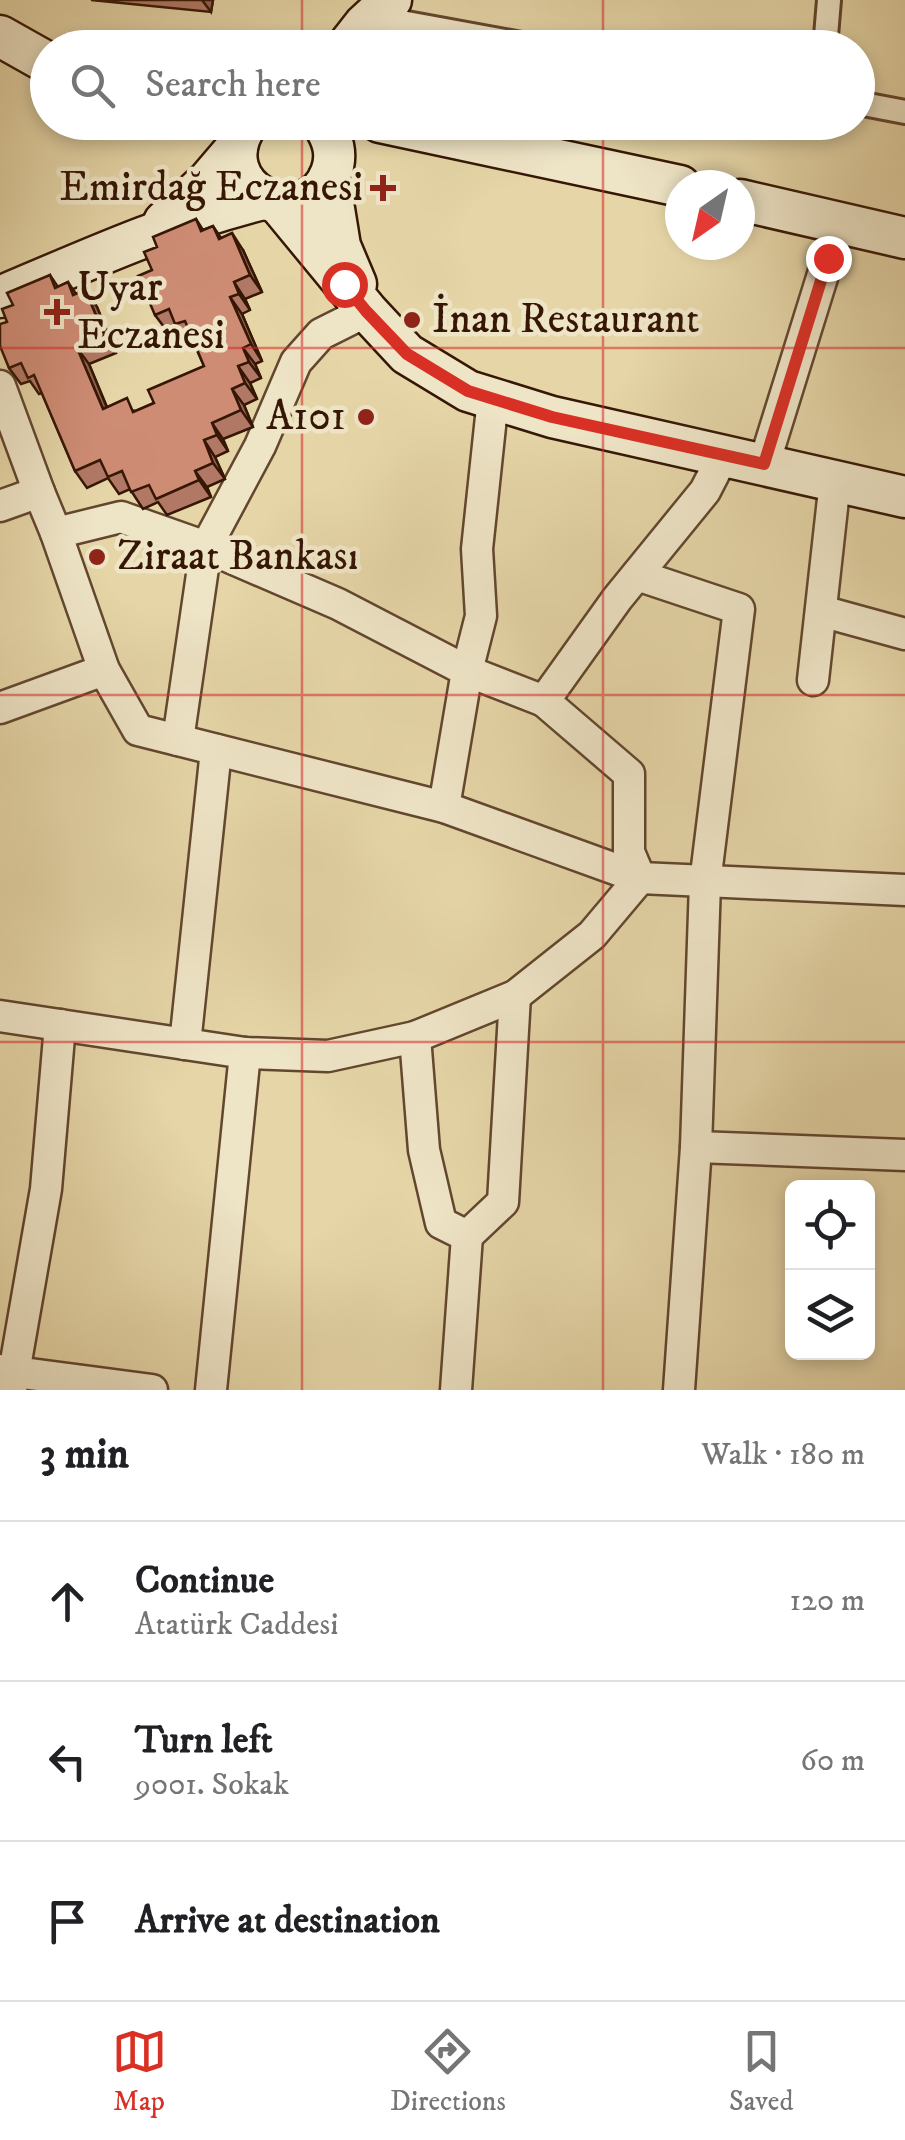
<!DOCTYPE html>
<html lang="en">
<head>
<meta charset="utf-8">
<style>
  body { margin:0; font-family:"IM FELL DW Pica",serif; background:#f2f2f2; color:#202124 }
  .controls { position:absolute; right:30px; bottom:30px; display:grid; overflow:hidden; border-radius:15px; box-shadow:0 5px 15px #0003 }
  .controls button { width:90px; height:90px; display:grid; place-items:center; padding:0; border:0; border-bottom:2px solid #e0e0e0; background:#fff; color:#202124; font:50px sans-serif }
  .compass { position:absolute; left:665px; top:170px; width:90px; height:90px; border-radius:50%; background:#fff; box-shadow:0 5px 15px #0003; rotate:214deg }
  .stop { position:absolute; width:30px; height:30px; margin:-22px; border:8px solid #d93025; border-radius:50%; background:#fff }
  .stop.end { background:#d93025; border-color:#fff; box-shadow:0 2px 10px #0008 }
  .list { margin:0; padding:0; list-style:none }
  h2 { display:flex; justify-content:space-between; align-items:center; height:130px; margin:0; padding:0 40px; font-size:42px }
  h2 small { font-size:32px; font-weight:400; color:#757577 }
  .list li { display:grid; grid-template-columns:65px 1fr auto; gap:30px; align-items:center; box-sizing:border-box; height:160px; padding:0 40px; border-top:2px solid #e0e0e0 }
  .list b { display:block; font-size:38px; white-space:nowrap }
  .list p { margin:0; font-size:32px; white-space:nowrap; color:#757577 }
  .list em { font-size:32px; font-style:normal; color:#757577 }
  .icon { flex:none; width:55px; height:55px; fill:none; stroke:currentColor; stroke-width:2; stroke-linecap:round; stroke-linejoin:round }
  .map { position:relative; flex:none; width:905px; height:1390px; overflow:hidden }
  .search { position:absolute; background:#fff; box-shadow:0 5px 15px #0003; left:30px; right:30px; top:30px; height:110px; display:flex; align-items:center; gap:25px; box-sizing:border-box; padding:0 35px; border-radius:55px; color:#757577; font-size:38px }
  .sheet { height:610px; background:#fff }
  nav { display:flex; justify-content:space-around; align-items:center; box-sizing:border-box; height:140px; border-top:2px solid #e0e0e0; background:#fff; font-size:28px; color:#757577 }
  nav a { display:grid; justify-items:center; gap:5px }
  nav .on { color:#d93025 }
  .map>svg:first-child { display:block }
</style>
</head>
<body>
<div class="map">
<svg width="905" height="1390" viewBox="0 0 905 1390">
  <rect width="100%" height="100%" fill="#e5d5a7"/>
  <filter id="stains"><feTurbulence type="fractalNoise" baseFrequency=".002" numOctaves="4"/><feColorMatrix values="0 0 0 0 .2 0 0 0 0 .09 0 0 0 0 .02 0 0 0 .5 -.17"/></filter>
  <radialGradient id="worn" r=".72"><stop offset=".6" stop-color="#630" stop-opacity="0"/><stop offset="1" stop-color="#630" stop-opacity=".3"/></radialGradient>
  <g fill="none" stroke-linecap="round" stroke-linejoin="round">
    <!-- pedestrian casing -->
    <g stroke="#62462e" stroke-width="28">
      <g id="pedestrian">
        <polyline points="374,17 543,48"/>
        <polyline points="825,48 829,0"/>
        <polyline points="858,103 905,112"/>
      </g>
    </g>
    <!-- minor casing -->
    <g stroke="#62462e" stroke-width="35">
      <g id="minor">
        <polyline points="0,386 39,492 56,533 104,670 138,730 444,807 640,878 905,890"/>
        <polyline points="493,398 477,549 481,616 467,671 544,701 617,599 705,491 724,454"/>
        <polyline points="764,464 839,223"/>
        <polyline points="0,506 39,492"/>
        <polyline points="56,533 121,517 206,547 338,604 467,671 444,807"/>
        <polyline points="637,575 739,609 705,883 696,1147 679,1390"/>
        <polyline points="821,611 905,634"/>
        <polyline points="813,680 835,481"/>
        <polyline points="544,701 629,774 629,852 640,878"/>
        <polyline points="0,708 104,670"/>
        <polyline points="178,740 206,547 260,446 296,362 321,334 367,311"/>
        <polyline points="0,1016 245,1053 328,1056 415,1037 515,996 592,935 640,878"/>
        <polyline points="415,1037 424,1150 441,1223 467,1236 456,1390"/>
        <polyline points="185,1044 216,750"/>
        <polyline points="696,1147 905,1155"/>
        <polyline points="467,1236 503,1202 515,996"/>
        <polyline points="0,1370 152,1390"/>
        <polyline points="11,1390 46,1189 60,1025"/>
        <polyline points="211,1390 245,1053"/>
      </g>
    </g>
    <!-- secondary casing -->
    <g stroke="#361705" stroke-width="45">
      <g id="secondary">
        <polyline points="0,36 48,63"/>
        <polyline points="346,48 364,25 391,0"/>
        <path d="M248 122C202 188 306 239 331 173 338 154 333 139 322 122"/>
        <polyline points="380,122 680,186"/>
        <polyline points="329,178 340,246 356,284"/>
        <polyline points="740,200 905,238"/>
        <polyline points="278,203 367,311 407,354 468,391 552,417 905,497"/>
        <polyline points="164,222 208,181 237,147"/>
        <path d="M0 297C87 260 171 222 263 199"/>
      </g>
    </g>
    <!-- pedestrian -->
    <use href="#pedestrian" stroke="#eee4c6" stroke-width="22"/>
    <!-- minor -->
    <use href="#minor" stroke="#eee4c6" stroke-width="30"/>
    <!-- secondary -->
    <use href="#secondary" stroke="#eee4c6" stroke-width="40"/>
  </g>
  <!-- wall -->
  <g fill="#b17865" stroke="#361705" stroke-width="2.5">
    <polygon points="91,0 213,0 211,12"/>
    <polygon points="196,219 203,230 213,226 221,238 243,250 262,292 245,299 250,310 242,314 262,361 255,364 261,378 250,383 257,399 244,405 253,427 223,439 228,451 215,457 225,479 207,487 211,497 167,515 158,502 143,509 130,489 119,494 108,478 87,488 75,471 42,393 39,394 30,381 21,384 9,368 7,322 13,305 50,275 58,287 68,282 76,294 85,290 97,307 116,353 89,364 107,407 136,411 154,403 204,366 192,339 187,341 177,327 167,331 155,315 152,270 157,247"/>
  </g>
  <!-- shaded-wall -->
  <g fill="#906252" stroke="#361705" stroke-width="2.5">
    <polygon points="202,0 213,0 211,12"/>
    <polygon points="232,233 243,250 262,292 250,275"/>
    <polygon points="234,282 245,299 250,310 239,294"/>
    <polygon points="85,290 97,307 116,353 105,336"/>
    <polygon points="230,297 242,314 262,361 251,344"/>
    <polygon points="77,348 89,364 114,425 103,409"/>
    <polygon points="243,348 255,364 261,378 249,362"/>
    <polygon points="238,366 250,383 257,399 245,383"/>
    <polygon points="232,389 244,405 253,427 241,410"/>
    <polygon points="212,423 223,439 228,451 217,435"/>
    <polygon points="204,440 215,457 225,479 213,463"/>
    <polygon points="195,471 207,487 211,497 199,480"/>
  </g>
  <!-- building -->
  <polygon fill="#ce8c75" stroke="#361705" stroke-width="2.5" points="196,219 201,231 213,226 219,239 232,233 250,275 234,282 239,294 230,297 251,344 243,348 249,362 238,366 245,383 232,389 241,410 212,423 217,435 204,440 213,463 195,471 199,480 156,499 149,485 131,492 122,471 108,477 100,460 75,471 34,375 28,378 21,363 9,368 0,346 0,324 7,322 2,309 13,305 7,293 50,275 55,288 68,282 73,295 85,290 105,336 77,348 103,409 127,398 133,412 154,403 148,390 204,366 185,321 175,324 169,309 155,315 138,276 152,270 144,252 157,247 153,237"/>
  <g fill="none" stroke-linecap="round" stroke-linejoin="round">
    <!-- route -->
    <polyline stroke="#d93025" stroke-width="12" points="344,284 366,311 407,354 468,391 552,417 764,464 828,258"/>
  </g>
  <!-- grid -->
  <path fill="none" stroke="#d62828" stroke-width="2.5" stroke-opacity="0.55" d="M302 0V48M603 0V48M302 122V1390M603 122V1390M0 348H905M0 695H905M0 1042H905"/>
  <!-- markers -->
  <g fill="#8f2418" stroke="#eee4c6" stroke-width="4">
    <path d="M378 173h10v10h10v10h-10v10h-10v-10h-10v-10h10z"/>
    <path d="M52 297h10v10h10v10h-10v10h-10v-10h-10v-10h10z"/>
    <circle cx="412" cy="320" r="10"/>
    <circle cx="366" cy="417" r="10"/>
    <circle cx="97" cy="557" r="10"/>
  </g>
  <g text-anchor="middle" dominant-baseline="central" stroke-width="9" stroke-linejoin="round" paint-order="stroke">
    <!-- poi labels -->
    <g font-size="42" fill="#361705" stroke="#eee4c6" text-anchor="start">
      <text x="363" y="188" text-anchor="end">Emirdağ Eczanesi</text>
      <text x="77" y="288">Uyar<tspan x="77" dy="48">Eczanesi</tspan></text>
      <text x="432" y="320">İnan Restaurant</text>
      <text x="346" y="417" text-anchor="end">A101</text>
      <text x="117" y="557">Ziraat Bankası</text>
    </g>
  </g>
  <rect width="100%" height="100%" filter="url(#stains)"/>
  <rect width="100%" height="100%" fill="url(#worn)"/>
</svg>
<div class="controls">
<button><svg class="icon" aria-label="locate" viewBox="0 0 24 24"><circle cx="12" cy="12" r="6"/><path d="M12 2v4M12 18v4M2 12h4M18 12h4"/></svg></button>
<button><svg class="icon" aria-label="layers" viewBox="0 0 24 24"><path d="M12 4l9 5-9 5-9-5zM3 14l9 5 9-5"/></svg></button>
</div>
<svg class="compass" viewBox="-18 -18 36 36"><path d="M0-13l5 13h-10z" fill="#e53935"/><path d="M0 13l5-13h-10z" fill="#757577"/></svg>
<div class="stop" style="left:344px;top:284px"></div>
<div class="stop end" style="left:828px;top:258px"></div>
<div class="search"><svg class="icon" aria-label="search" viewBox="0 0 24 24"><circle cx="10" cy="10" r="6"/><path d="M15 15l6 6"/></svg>Search here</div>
</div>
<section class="sheet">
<h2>3 min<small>Walk · 180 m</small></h2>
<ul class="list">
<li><svg class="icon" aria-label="ahead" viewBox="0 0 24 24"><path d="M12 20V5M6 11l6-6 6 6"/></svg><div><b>Continue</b><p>Atatürk Caddesi</p></div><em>120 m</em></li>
<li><svg class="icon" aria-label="left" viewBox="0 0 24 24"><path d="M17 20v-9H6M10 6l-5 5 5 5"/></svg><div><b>Turn left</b><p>9001. Sokak</p></div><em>60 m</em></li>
<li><svg class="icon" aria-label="arrive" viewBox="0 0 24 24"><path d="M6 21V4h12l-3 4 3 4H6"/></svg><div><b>Arrive at destination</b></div></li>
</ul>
</section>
<nav>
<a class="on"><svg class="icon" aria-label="map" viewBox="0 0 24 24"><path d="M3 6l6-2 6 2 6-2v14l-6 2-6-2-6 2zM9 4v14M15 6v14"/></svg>Map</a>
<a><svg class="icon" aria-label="directions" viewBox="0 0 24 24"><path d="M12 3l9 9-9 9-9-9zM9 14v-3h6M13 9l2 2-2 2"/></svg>Directions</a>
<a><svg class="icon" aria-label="saved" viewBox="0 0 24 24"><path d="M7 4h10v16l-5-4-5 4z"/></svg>Saved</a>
</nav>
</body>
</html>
